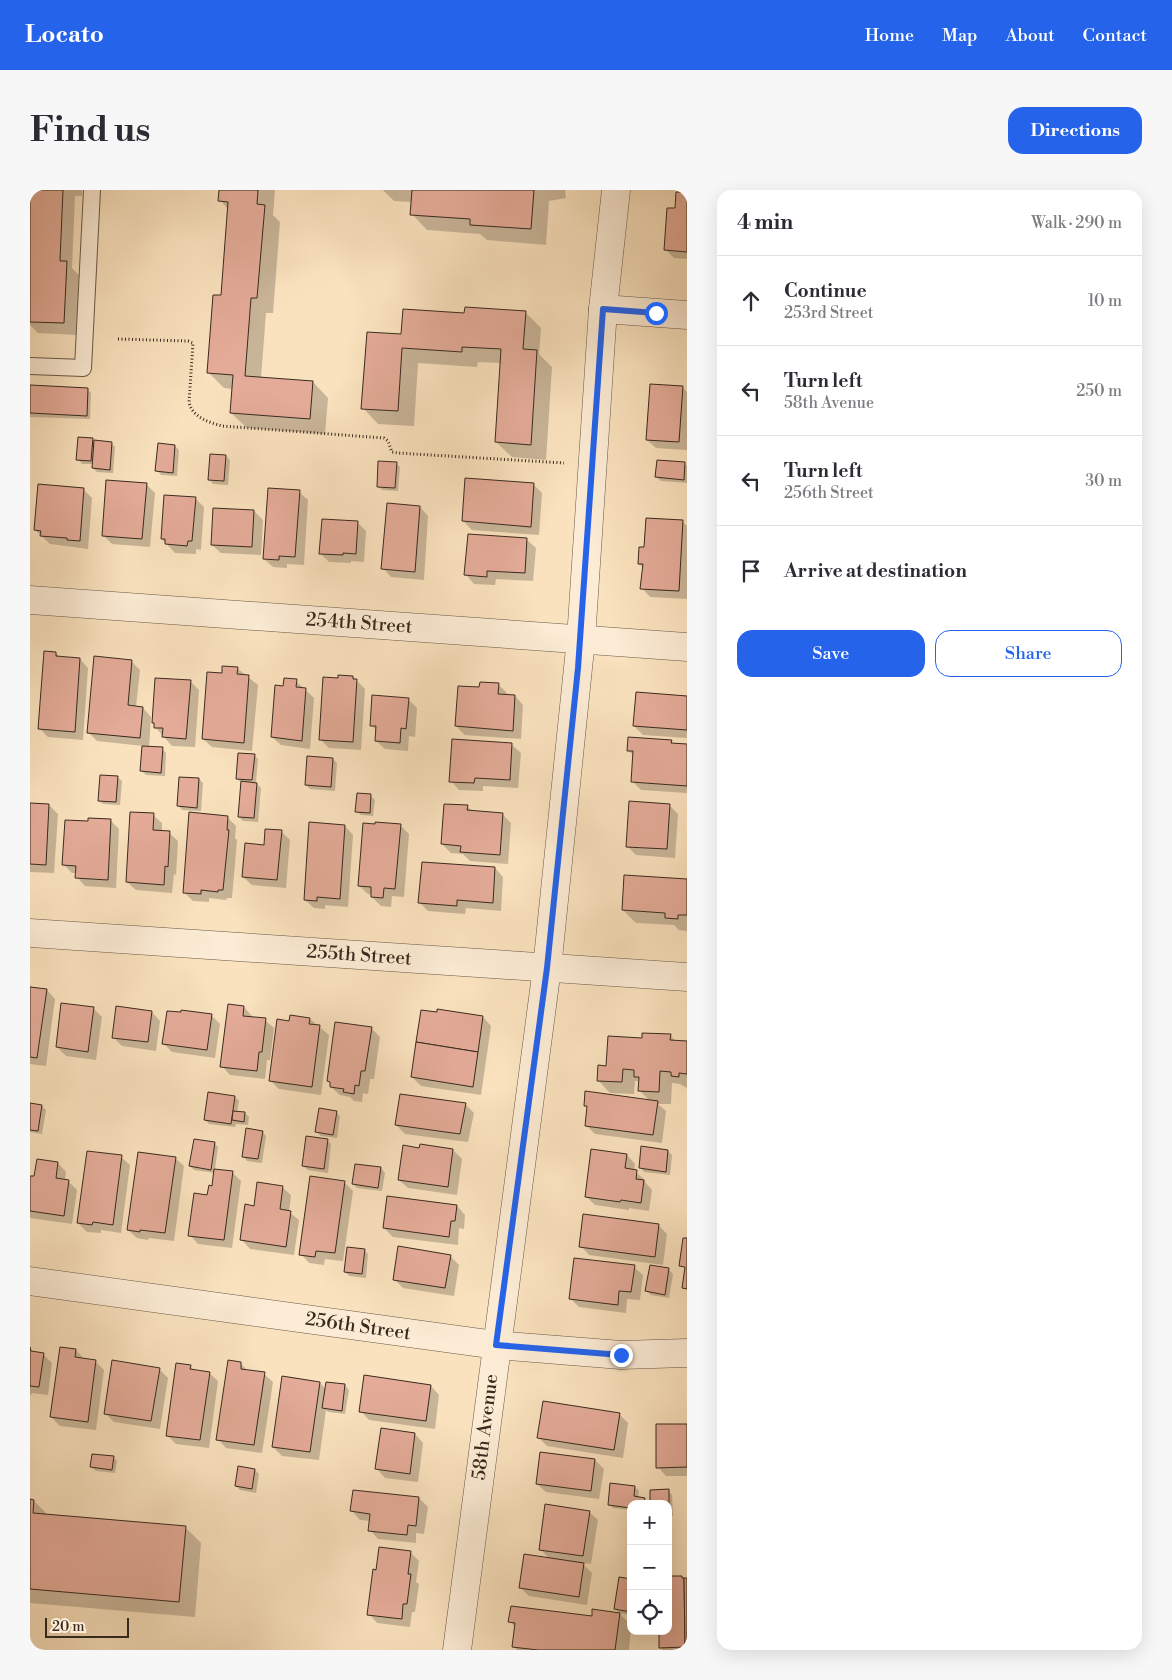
<!DOCTYPE html>
<html lang="en">
<head>
<meta charset="utf-8">
<style>
  body { margin:0; font-family:"Libre Bodoni",serif; background:#f7f7f7; color:#2b2b33 }
  .controls { position:absolute; right:15px; bottom:15px; display:grid; overflow:hidden; border-radius:10px; box-shadow:0 5px 20px #0002 }
  .controls button { width:45px; height:45px; display:grid; place-items:center; padding:0; border:0; border-bottom:1px solid #e1e1e2; background:#fff; color:#2b2b33; font:25px sans-serif }
  .scale { position:absolute; left:15px; bottom:12px; width:84px; box-sizing:border-box; padding-left:5px; border:2px solid #392a1e; border-top:0; font-size:14px; line-height:18px; white-space:nowrap; color:#392a1e; -webkit-text-stroke:4px #fcecd5; paint-order:stroke }
  .stop { position:absolute; width:15px; height:15px; margin:-11px; border:4px solid #2563eb; border-radius:50%; background:#fff }
  .stop.end { background:#2563eb; border-color:#fff; box-shadow:0 1px 5px #0008 }
  .list { margin:0; padding:0; list-style:none }
  h2 { display:flex; justify-content:space-between; align-items:center; height:65px; margin:0; padding:0 20px; font-size:21px }
  h2 small { font-size:16px; font-weight:400; color:#7c7c81 }
  .list li { display:grid; grid-template-columns:32px 1fr auto; gap:15px; align-items:center; box-sizing:border-box; height:90px; padding:0 20px; border-top:1px solid #e1e1e2 }
  .list b { display:block; font-size:19px; white-space:nowrap }
  .list p { margin:0; font-size:16px; white-space:nowrap; color:#7c7c81 }
  .list em { font-size:16px; font-style:normal; color:#7c7c81 }
  .actions { display:flex; gap:10px; padding:15px 20px }
  .actions a { flex:1; padding:11px 0; border:1px solid #2563eb; border-radius:15px; text-align:center; font-size:18px; color:#2563eb }
  .actions .main { background:#2563eb; color:#fff }
  .icon { flex:none; width:28px; height:28px; fill:none; stroke:currentColor; stroke-width:2; stroke-linecap:round; stroke-linejoin:round }
  .map { position:relative; flex:none; width:657px; height:1460px; overflow:hidden; border-radius:15px }
  header { display:flex; align-items:center; gap:30px; box-sizing:border-box; height:70px; padding:0 25px; background:#2563eb; color:#fff }
  header strong { font-size:24px }
  nav { display:flex; gap:28px; margin-inline-start:auto; font-size:18px }
  .intro { display:flex; align-items:center; justify-content:space-between; box-sizing:border-box; height:120px; padding:0 30px }
  h1 { margin:0; font-size:35px }
  .button { padding:12px 22px; border-radius:15px; background:#2563eb; color:#fff; font-size:18px; font-weight:700 }
  main { display:flex; gap:30px; padding:0 30px }
  aside { flex:1; background:#fff; border-radius:15px; box-shadow:0 5px 20px #0002 }
  .map>svg:first-child { display:block }
</style>
</head>
<body>
<header>
<strong>Locato</strong>
<nav><a>Home</a><a>Map</a><a>About</a><a>Contact</a></nav>
</header>
<div class="intro"><h1>Find us</h1><a class="button">Directions</a></div>
<main>
<div class="map">
<svg width="657" height="1460" viewBox="0 0 657 1460">
  <rect width="100%" height="100%" fill="#fae2be"/>
  <filter id="stains"><feTurbulence type="fractalNoise" baseFrequency=".004" numOctaves="4"/><feColorMatrix values="0 0 0 0 .2 0 0 0 0 .09 0 0 0 0 .02 0 0 0 .5 -.17"/></filter>
  <radialGradient id="worn" r=".72"><stop offset=".6" stop-color="#630" stop-opacity="0"/><stop offset="1" stop-color="#630" stop-opacity=".3"/></radialGradient>
  <!-- shadow -->
  <g fill="#0003">
    <polygon points="0,0 52,0 52,6 45,6 42,78 49,85 46,145 8,143 0,135"/>
    <polygon points="191,0 245,0 243,25 250,32 243,123 236,123 231,188 283,192 298,208 295,244 217,238 201,223 203,199 194,198 178,182 192,107 198,19 190,10"/>
    <polygon points="353,0 535,0 536,8 519,11 516,55 457,50 450,44 397,40 382,24 382,12 364,11"/>
    <polygon points="657,4 657,69 644,68 636,60 646,20"/>
    <polygon points="495,122 511,138 509,164 522,177 516,270 482,267 466,252 471,173 448,172 447,177 388,173 384,236 348,234 333,218 372,145 436,124"/>
    <polygon points="0,196 57,199 61,203 60,229 0,227"/>
    <polygon points="652,197 657,202 657,260 626,258 617,250"/>
    <polygon points="62,249 64,251 81,253 85,257 83,283 67,282 63,278 63,274 52,274 48,269"/>
    <polygon points="145,256 149,260 147,286 131,285 127,280"/>
    <polygon points="196,266 200,270 198,295 183,294 179,289"/>
    <polygon points="366,273 370,277 368,301 352,300 348,296"/>
    <polygon points="654,273 657,276 657,293 631,291 626,287"/>
    <polygon points="116,294 125,303 120,357 82,354 73,345"/>
    <polygon points="503,294 512,303 509,345 442,340 433,331"/>
    <polygon points="53,299 62,308 58,359 20,354 5,340"/>
    <polygon points="269,302 278,310 274,375 257,374 257,378 243,377 234,369"/>
    <polygon points="165,308 174,317 171,360 166,359 166,364 145,363 132,349"/>
    <polygon points="390,317 398,326 394,390 361,387 353,378"/>
    <polygon points="224,321 233,330 231,365 191,363 182,355"/>
    <polygon points="327,332 336,341 334,372 321,371 321,373 299,372 291,364"/>
    <polygon points="653,332 657,336 657,409 620,407 612,398 614,378 609,374 615,358"/>
    <polygon points="497,350 506,358 503,391 466,389 465,395 444,394 436,385"/>
    <polygon points="26,463 30,468 50,469 58,478 53,550 18,547 9,538"/>
    <polygon points="101,471 110,480 106,517 113,518 121,527 119,558 132,559 136,563 135,586 116,585 112,581 113,556 67,551 59,543"/>
    <polygon points="207,478 228,495 222,561 182,557 173,549 193,484"/>
    <polygon points="323,487 335,499 331,560 299,558 290,549 309,489"/>
    <polygon points="160,491 169,500 165,557 142,556 125,537"/>
    <polygon points="266,491 284,508 280,559 251,555 242,547 254,497"/>
    <polygon points="468,494 477,503 477,506 485,506 493,515 491,549 435,545 426,536 451,498"/>
    <polygon points="657,508 657,548 613,545 604,536"/>
    <polygon points="378,509 387,518 385,547 379,546 378,561 355,559 346,551 347,541 341,535"/>
    <polygon points="641,552 644,554 657,555 657,603 611,600 602,591 604,566 598,560"/>
    <polygon points="482,555 491,563 488,598 453,596 453,601 429,600 421,591"/>
    <polygon points="224,565 228,569 226,593 231,598 228,632 213,631 209,627 212,593 207,589"/>
    <polygon points="278,567 303,569 307,573 305,601 280,599 276,595"/>
    <polygon points="87,587 92,591 90,615 73,614 69,610"/>
    <polygon points="169,589 173,593 171,621 152,620 148,615"/>
    <polygon points="341,606 345,610 343,626 331,625 326,621"/>
    <polygon points="0,614 19,615 28,624 24,683 0,682"/>
    <polygon points="639,615 648,624 645,668 606,665 597,656"/>
    <polygon points="437,616 443,622 472,624 481,633 478,674 440,671 433,664 421,663 412,654"/>
    <polygon points="123,625 132,633 132,642 139,643 148,651 146,685 144,684 142,703 106,700 97,692"/>
    <polygon points="197,627 206,636 205,648 207,650 202,708 197,708 196,710 179,708 179,712 163,711 154,702"/>
    <polygon points="81,631 89,639 86,698 55,696 47,687 47,683 42,683 33,674 60,632"/>
    <polygon points="370,635 379,644 374,707 362,706 361,717 351,716 342,707 342,705 338,704 329,696"/>
    <polygon points="315,636 323,645 318,717 295,715 295,719 284,718 275,710"/>
    <polygon points="251,641 260,650 256,698 222,695 213,687 235,656"/>
    <polygon points="465,678 473,687 471,721 436,718 435,724 398,721 390,713"/>
    <polygon points="657,690 657,741 649,740 644,735 606,733 593,720"/>
    <polygon points="0,795 3,798 17,800 25,809 16,876 0,874"/>
    <polygon points="214,817 222,826 222,828 235,830 244,838 240,870 237,870 235,889 200,885 192,876"/>
    <polygon points="63,818 72,827 66,870 36,866 27,857"/>
    <polygon points="122,822 130,831 126,861 92,856 83,847"/>
    <polygon points="181,825 190,834 185,868 142,862 133,853"/>
    <polygon points="453,827 461,836 451,905 391,896 382,887"/>
    <polygon points="280,829 299,845 291,905 249,899 240,890 260,832"/>
    <polygon points="341,838 350,847 344,889 340,889 338,904 333,903 332,912 324,911 320,907 310,905 301,897 301,894 298,891"/>
    <polygon points="640,845 646,852 657,852 657,898 650,894 642,893 641,914 628,914 636,921 632,953 565,944 556,935 558,919 555,915 620,911 610,901 610,891 605,891 604,904 580,903 568,890 577,877"/>
    <polygon points="205,907 209,911 207,922 215,923 219,927 218,935 206,934 205,937 179,934 175,930"/>
    <polygon points="435,914 444,923 438,952 375,944 366,935"/>
    <polygon points="0,915 12,916 16,920 12,944 0,942"/>
    <polygon points="306,922 310,926 307,948 291,946 287,942"/>
    <polygon points="232,942 236,946 232,973 217,971 213,966"/>
    <polygon points="297,950 301,954 298,983 278,980 273,976"/>
    <polygon points="184,953 188,957 185,980 202,982 211,991 202,1058 168,1054 160,1045 183,997 185,983 164,980 160,976"/>
    <polygon points="391,959 423,960 432,969 427,1005 378,998 369,990"/>
    <polygon points="638,961 642,965 640,985 614,982 610,977"/>
    <polygon points="597,965 605,974 604,981 615,990 615,992 622,1000 619,1021 599,1018 599,1020 565,1015 556,1006"/>
    <polygon points="91,967 100,975 91,1043 71,1040 71,1043 57,1042 48,1033"/>
    <polygon points="145,968 154,976 144,1051 119,1048 118,1050 107,1048 98,1040"/>
    <polygon points="28,973 36,982 35,991 38,991 47,1000 42,1034 0,1028 0,987 5,988"/>
    <polygon points="351,978 355,983 352,1001 327,998 323,994"/>
    <polygon points="314,992 323,1001 313,1071 295,1069 294,1075 279,1073 271,1064"/>
    <polygon points="252,997 261,1005 259,1022 269,1030 264,1065 220,1059 212,1050 225,1017"/>
    <polygon points="427,1016 435,1025 434,1039 429,1038 428,1055 363,1047 354,1038"/>
    <polygon points="628,1035 637,1044 633,1075 559,1065 551,1056"/>
    <polygon points="334,1060 338,1064 336,1088 319,1086 315,1082"/>
    <polygon points="420,1066 429,1075 424,1106 373,1098 364,1089"/>
    <polygon points="604,1077 613,1085 610,1110 597,1109 596,1123 549,1117 540,1108"/>
    <polygon points="639,1080 643,1084 639,1108 621,1105 617,1101"/>
    <polygon points="0,1159 4,1162 13,1164 22,1173 18,1205 2,1203 0,1206"/>
    <polygon points="46,1160 55,1170 65,1171 74,1180 66,1240 30,1236 21,1227"/>
    <polygon points="211,1174 218,1181 234,1184 243,1192 232,1263 196,1258 188,1249"/>
    <polygon points="160,1176 165,1181 179,1183 188,1191 179,1258 146,1254 137,1245"/>
    <polygon points="129,1179 138,1188 130,1239 84,1232 75,1223"/>
    <polygon points="290,1193 296,1199 297,1193 315,1195 319,1200 315,1224 298,1222 296,1220 289,1270 252,1266 243,1257"/>
    <polygon points="401,1196 409,1205 405,1239 339,1230 331,1221"/>
    <polygon points="589,1224 598,1233 593,1268 517,1256 509,1248"/>
    <polygon points="657,1235 657,1286 636,1286 628,1277"/>
    <polygon points="385,1244 393,1253 388,1292 355,1288 347,1279"/>
    <polygon points="83,1267 87,1271 85,1283 66,1281 61,1277"/>
    <polygon points="565,1270 574,1279 569,1309 516,1302 507,1294"/>
    <polygon points="225,1280 229,1284 226,1303 210,1300 206,1296"/>
    <polygon points="605,1297 609,1301 608,1308 614,1309 619,1314 601,1314 601,1320 583,1318 579,1314"/>
    <polygon points="638,1301 642,1305 643,1326 638,1327"/>
    <polygon points="389,1308 398,1317 394,1344 386,1343 386,1353 348,1349 340,1340 341,1331 330,1330 322,1321"/>
    <polygon points="0,1311 4,1311 18,1325 155,1337 171,1353 165,1427 0,1413"/>
    <polygon points="559,1322 568,1330 561,1374 552,1373 562,1383 557,1415 499,1406 491,1398 520,1369 510,1359"/>
    <polygon points="380,1362 389,1371 386,1392 389,1394 385,1422 382,1422 380,1437 347,1433 339,1424 347,1382"/>
    <polygon points="652,1387 657,1389 657,1460 633,1460 630,1457 638,1441"/>
    <polygon points="601,1390 601,1425 589,1423 585,1418"/>
    <polygon points="590,1424 601,1435 599,1460 487,1460 483,1456 485,1437 480,1431 563,1428"/>
  </g>
  <!-- building -->
  <g fill="#e4ab98" stroke="#392a1e">
    <polygon points="0,0 33,0 30,71 37,71 34,133 0,132"/>
    <polygon points="189,0 228,0 227,14 235,15 227,108 221,108 215,186 283,191 280,229 200,223 203,185 177,183 183,105 191,105 198,12 188,11"/>
    <polygon points="382,0 504,0 501,39 440,35 440,29 380,25"/>
    <polygon points="646,2 657,2 657,62 634,60 637,18 645,18"/>
    <polygon points="435,117 496,121 493,159 507,160 501,255 465,252 471,159 432,157 432,162 372,158 368,221 331,219 337,142 371,144 373,119 434,123"/>
    <polygon points="620,194 653,196 649,252 616,250"/>
    <polygon points="0,195 58,198 57,226 0,223"/>
    <polygon points="48,247 63,248 61,271 46,270"/>
    <polygon points="64,250 82,252 80,280 62,278"/>
    <polygon points="128,253 145,255 143,283 125,281"/>
    <polygon points="180,264 196,265 194,291 178,290"/>
    <polygon points="627,270 655,272 654,290 625,287"/>
    <polygon points="348,271 367,272 365,298 347,297"/>
    <polygon points="435,288 504,293 501,337 432,331"/>
    <polygon points="76,290 117,293 112,349 72,346"/>
    <polygon points="8,294 54,298 50,351 37,350 37,348 10,346 11,341 4,340"/>
    <polygon points="238,298 270,300 265,367 249,366 249,370 233,369"/>
    <polygon points="134,305 166,307 162,351 158,351 157,356 135,354 135,349 131,349"/>
    <polygon points="357,313 390,316 385,382 351,379"/>
    <polygon points="183,318 224,320 222,357 181,355"/>
    <polygon points="616,328 653,330 649,401 610,399 613,374 608,374 609,357 614,357"/>
    <polygon points="292,329 328,331 326,364 313,363 313,365 289,364"/>
    <polygon points="438,344 497,348 495,383 457,381 457,387 434,385"/>
    <polygon points="14,461 26,462 26,466 50,468 45,542 8,539"/>
    <polygon points="64,466 102,470 98,515 113,517 110,548 57,543"/>
    <polygon points="192,476 208,477 207,484 219,485 214,553 172,549 177,482 192,483"/>
    <polygon points="308,485 323,486 323,489 327,489 323,552 289,550 293,487 308,488"/>
    <polygon points="125,488 161,490 156,549 132,547 133,538 124,538 124,533 122,533"/>
    <polygon points="254,488 267,489 266,497 276,498 272,551 241,547 245,495 253,496"/>
    <polygon points="450,492 469,493 468,504 485,505 483,541 425,536 428,496 449,497"/>
    <polygon points="606,502 657,506 657,540 603,536"/>
    <polygon points="342,505 379,508 376,539 371,538 370,553 345,551 346,536 340,536"/>
    <polygon points="598,547 642,550 641,553 657,554 657,596 601,592 603,561 597,561"/>
    <polygon points="422,549 482,553 480,590 445,588 444,593 419,592"/>
    <polygon points="112,556 133,557 131,583 110,581"/>
    <polygon points="208,563 225,564 222,590 206,589"/>
    <polygon points="277,566 303,568 301,597 275,595"/>
    <polygon points="70,585 88,586 86,612 68,611"/>
    <polygon points="149,587 169,588 167,618 147,616"/>
    <polygon points="211,591 227,593 224,628 208,627"/>
    <polygon points="327,603 341,604 340,623 325,622"/>
    <polygon points="599,611 640,614 637,659 596,657"/>
    <polygon points="0,613 19,614 16,675 0,674"/>
    <polygon points="414,614 438,615 437,620 473,623 470,665 430,662 431,656 411,654"/>
    <polygon points="100,622 124,623 123,640 140,641 138,677 135,676 134,695 96,692"/>
    <polygon points="159,622 198,626 197,640 199,640 193,700 188,700 188,702 171,700 171,704 153,703"/>
    <polygon points="58,628 81,629 78,690 45,688 46,676 32,675 35,630 58,631"/>
    <polygon points="279,632 315,635 310,709 287,707 287,711 274,710"/>
    <polygon points="345,632 371,634 365,699 354,698 353,708 341,707 341,697 328,696 333,633 345,634"/>
    <polygon points="235,639 252,640 247,690 212,687 215,653 234,655"/>
    <polygon points="392,672 465,677 463,713 427,710 427,716 388,713"/>
    <polygon points="594,685 657,689 657,725 648,725 648,729 635,728 635,723 592,720"/>
    <polygon points="0,797 17,799 7,868 0,867"/>
    <polygon points="31,813 64,817 58,862 26,857"/>
    <polygon points="198,814 214,816 213,826 236,828 232,862 229,862 227,881 190,877"/>
    <polygon points="86,816 122,821 118,852 82,848"/>
    <polygon points="407,819 453,826 448,862 386,852 391,820 407,822"/>
    <polygon points="151,820 182,824 177,860 132,854 137,821 151,822"/>
    <polygon points="260,825 280,828 279,834 290,835 282,897 239,891 247,829 259,831"/>
    <polygon points="305,832 342,837 335,881 331,881 329,896 325,895 324,904 313,902 314,899 300,897 300,892 297,891"/>
    <polygon points="612,843 641,844 640,850 657,851 657,884 649,883 649,887 641,886 641,882 630,881 629,902 608,901 609,887 604,887 604,880 593,879 592,892 567,891 568,875 576,876 578,846 612,848"/>
    <polygon points="386,852 448,862 443,897 381,887"/>
    <polygon points="555,901 628,911 623,945 555,936 557,916 554,916"/>
    <polygon points="178,902 205,906 201,934 174,930"/>
    <polygon points="370,904 436,913 430,944 365,935"/>
    <polygon points="0,913 12,915 8,941 0,940"/>
    <polygon points="289,918 307,921 303,945 285,942"/>
    <polygon points="203,921 215,922 214,932 202,930"/>
    <polygon points="216,938 233,941 228,969 212,967"/>
    <polygon points="276,946 298,949 294,979 272,976"/>
    <polygon points="164,949 185,952 181,980 159,976"/>
    <polygon points="390,954 423,959 418,997 368,990 373,955 389,958"/>
    <polygon points="611,956 638,960 636,982 609,978"/>
    <polygon points="561,959 597,964 595,978 607,980 606,989 614,990 611,1013 591,1010 590,1012 555,1007"/>
    <polygon points="57,961 92,965 83,1035 63,1032 62,1035 47,1033"/>
    <polygon points="108,962 146,967 135,1043 110,1040 110,1042 97,1040"/>
    <polygon points="7,969 28,972 26,988 39,990 34,1026 0,1021 0,986 4,986"/>
    <polygon points="325,974 351,977 348,998 322,994"/>
    <polygon points="184,979 203,981 194,1050 158,1046 164,1003 177,1005 179,995 182,996"/>
    <polygon points="280,986 315,991 305,1063 286,1061 285,1067 269,1065"/>
    <polygon points="227,992 253,996 250,1019 261,1021 256,1057 210,1050 215,1014 224,1016"/>
    <polygon points="357,1006 427,1015 425,1031 421,1031 419,1047 353,1038"/>
    <polygon points="553,1024 629,1034 625,1067 549,1057"/>
    <polygon points="653,1048 657,1048 657,1099 652,1098 655,1077 649,1076"/>
    <polygon points="368,1056 421,1065 415,1098 363,1090"/>
    <polygon points="317,1057 335,1059 332,1084 314,1082"/>
    <polygon points="544,1068 605,1075 601,1102 589,1101 588,1115 539,1109"/>
    <polygon points="620,1075 639,1078 635,1105 615,1101"/>
    <polygon points="0,1157 1,1161 14,1163 9,1197 0,1196"/>
    <polygon points="30,1157 46,1159 45,1167 66,1170 58,1232 20,1227"/>
    <polygon points="82,1170 130,1178 121,1231 74,1224"/>
    <polygon points="198,1170 211,1172 211,1179 235,1182 224,1255 186,1250"/>
    <polygon points="146,1173 161,1175 160,1179 180,1182 170,1250 136,1246"/>
    <polygon points="334,1185 401,1195 396,1231 329,1222"/>
    <polygon points="252,1186 290,1192 280,1262 242,1257"/>
    <polygon points="296,1192 315,1194 312,1221 292,1218"/>
    <polygon points="513,1211 590,1223 584,1260 507,1248"/>
    <polygon points="626,1234 657,1234 657,1277 626,1278"/>
    <polygon points="351,1238 385,1243 380,1284 345,1279"/>
    <polygon points="510,1262 565,1269 561,1301 506,1294"/>
    <polygon points="62,1264 84,1266 82,1280 60,1277"/>
    <polygon points="208,1276 225,1279 222,1299 205,1296"/>
    <polygon points="580,1293 605,1296 604,1306 615,1308 614,1314 601,1314 601,1318 578,1315"/>
    <polygon points="639,1299 639,1323 638,1323 638,1314 620,1314 620,1300"/>
    <polygon points="323,1300 389,1307 386,1336 378,1335 377,1345 338,1341 340,1324 320,1321"/>
    <polygon points="0,1309 4,1310 3,1323 156,1336 149,1412 0,1399"/>
    <polygon points="515,1314 560,1321 553,1366 509,1360"/>
    <polygon points="349,1357 381,1361 378,1384 381,1384 377,1414 373,1414 372,1429 337,1425 343,1379 346,1380"/>
    <polygon points="494,1364 554,1373 549,1407 489,1398"/>
    <polygon points="638,1386 652,1386 652,1388 654,1388 655,1457 629,1458 629,1441 638,1441"/>
    <polygon points="589,1387 601,1389 601,1422 584,1419"/>
    <polygon points="654,1388 657,1388 657,1457 655,1457"/>
    <polygon points="481,1416 562,1426 562,1419 590,1423 585,1460 508,1460 482,1457 485,1433 478,1432"/>
  </g>
  <g fill="none" stroke-linecap="round" stroke-linejoin="round">
    <!-- lane casing -->
    <g stroke="#695846" stroke-width="18">
      <polyline id="lane" points="0,176 53,178 62,0"/>
    </g>
    <!-- street casing -->
    <g stroke="#695846" stroke-width="29">
      <g id="street">
        <polyline points="573,119 657,125"/>
        <polyline points="0,410 657,457"/>
        <polyline points="0,743 657,787"/>
        <polyline points="0,1091 466,1155 591,1165 657,1163"/>
        <polyline points="427,1460 517,778 551,449 573,119 586,0"/>
      </g>
    </g>
    <!-- path -->
    <path stroke="#392a1e" stroke-width="3" stroke-dasharray="1 2.5" stroke-linecap="butt" d="M88 149 158 151 163 153 159 212C162 227 178 232 192 236L354 248 358 251 362 262 368 263 534 273"/>
    <!-- lane -->
    <use href="#lane" stroke="#fcecd5" stroke-width="16"/>
    <!-- street -->
    <use href="#street" stroke="#fcecd5" stroke-width="28"/>
  </g>
  <g fill="none" stroke-linecap="round" stroke-linejoin="round">
    <!-- route -->
    <polyline stroke="#2563eb" stroke-width="6" points="591,1165 466,1155 517,778 548,478 573,119 626,123"/>
  </g>
  <g text-anchor="middle" dominant-baseline="central" stroke-width="4" stroke-linejoin="round" paint-order="stroke">
    <!-- street labels -->
    <g font-size="19" fill="#392a1e" stroke="#fcecd5">
      <text transform="translate(329 433) rotate(4)">254th Street</text>
      <text transform="translate(329 765) rotate(4)">255th Street</text>
      <text transform="translate(328 1136) rotate(8)">256th Street</text>
      <text transform="translate(455 1237) rotate(-83)">58th Avenue</text>
    </g>
  </g>
  <rect width="100%" height="100%" filter="url(#stains)"/>
  <rect width="100%" height="100%" fill="url(#worn)"/>
</svg>
<div class="controls">
<button>+</button>
<button>−</button>
<button><svg class="icon" aria-label="locate" viewBox="0 0 24 24"><circle cx="12" cy="12" r="6"/><path d="M12 2v4M12 18v4M2 12h4M18 12h4"/></svg></button>
</div>
<div class="scale">20 m</div>
<div class="stop" style="left:626px;top:123px"></div>
<div class="stop end" style="left:591px;top:1165px"></div>
</div>
<aside>
<h2>4 min<small>Walk · 290 m</small></h2>
<ul class="list">
<li><svg class="icon" aria-label="ahead" viewBox="0 0 24 24"><path d="M12 20V5M6 11l6-6 6 6"/></svg><div><b>Continue</b><p>253rd Street</p></div><em>10 m</em></li>
<li><svg class="icon" aria-label="left" viewBox="0 0 24 24"><path d="M17 20v-9H6M10 6l-5 5 5 5"/></svg><div><b>Turn left</b><p>58th Avenue</p></div><em>250 m</em></li>
<li><svg class="icon" aria-label="left" viewBox="0 0 24 24"><path d="M17 20v-9H6M10 6l-5 5 5 5"/></svg><div><b>Turn left</b><p>256th Street</p></div><em>30 m</em></li>
<li><svg class="icon" aria-label="arrive" viewBox="0 0 24 24"><path d="M6 21V4h12l-3 4 3 4H6"/></svg><div><b>Arrive at destination</b></div></li>
</ul>
<div class="actions"><a class="main">Save</a><a>Share</a></div>
</aside>
</main>
</body>
</html>
